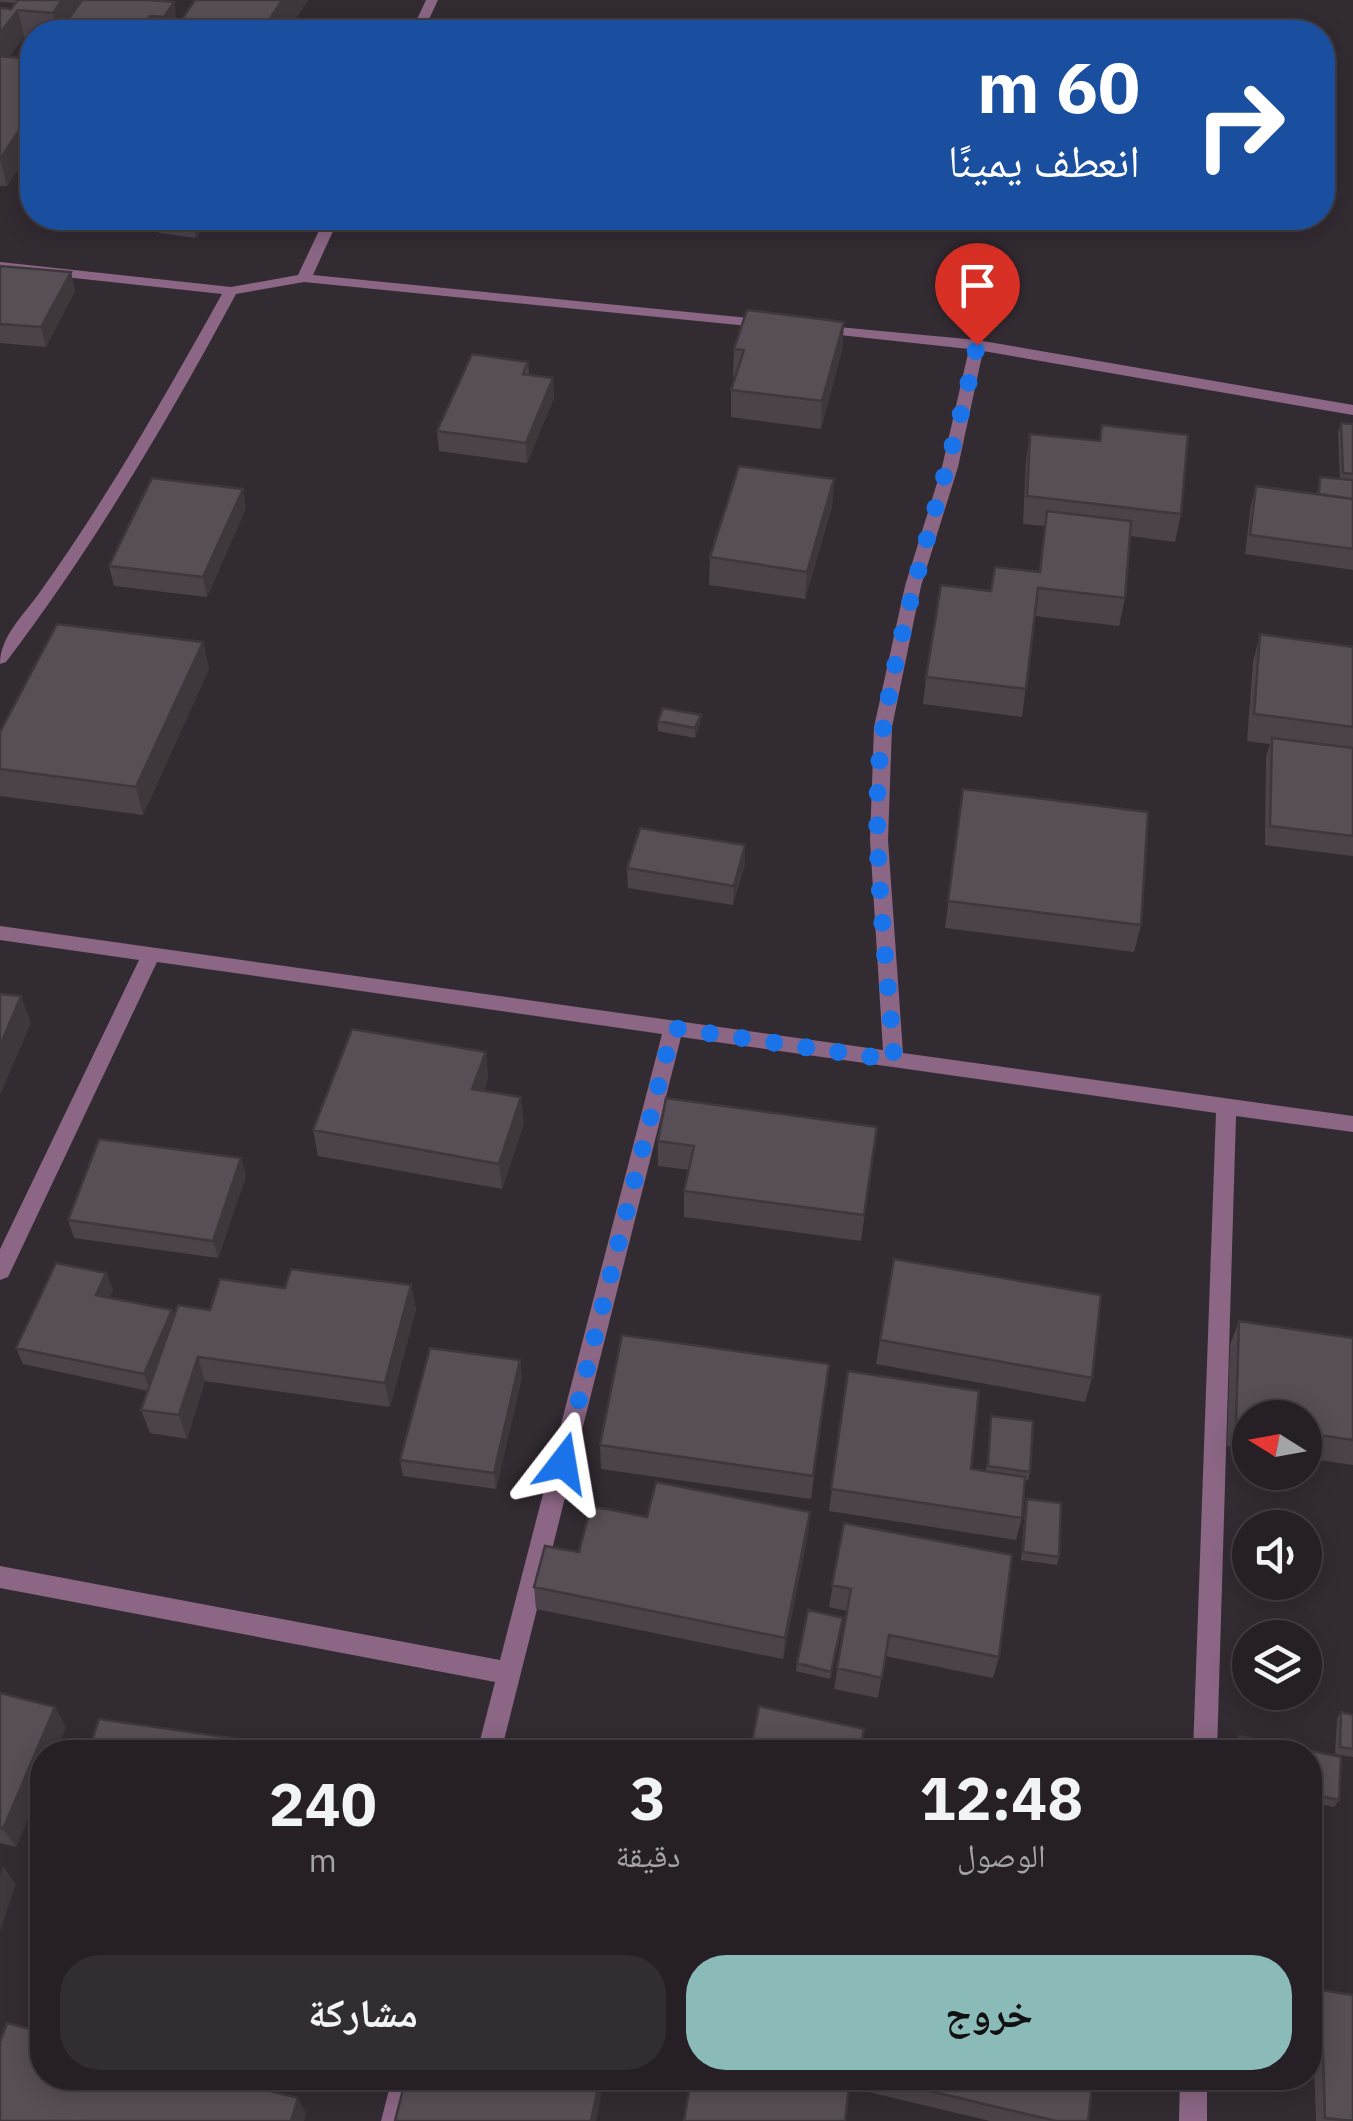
<!DOCTYPE html>
<html lang="ar">
<meta charset="utf-8">
<style>
body{margin:0;font-family:"IBM Plex Sans","Noto Naskh Arabic",sans-serif;background:#322d32;color:#f1f3f6;direction:rtl;height:100vh;display:flex;flex-direction:column;font-size:38px;white-space:nowrap}
*{box-sizing:border-box;margin:0}
p{font-size:32px;color:#a4a3a7}
.icon{flex:none;width:55px;height:55px;fill:none;stroke:currentColor;stroke-width:2;stroke-linecap:round;stroke-linejoin:round}
.map{position:relative;flex:1;overflow:hidden;direction:ltr}
.sheet{position:absolute;left:30px;top:1740px;width:1292px;height:350px;display:flex;flex-direction:column;background:#262026;border-radius:40px;box-shadow:0 5px 25px #0003,0 0 0 2px #423e43;direction:rtl}
.sheet>*{flex:none}
.top-card{position:absolute;left:20px;top:20px;width:1315px;height:210px;border-radius:40px;box-shadow:0 5px 25px #0003,0 0 0 2px #423e43;direction:rtl;background:#1a4fa0;color:#fff;overflow:hidden}
.needle{width:65px;rotate:281deg}
.buttons{position:absolute;left:1232px;top:1400px;display:grid;gap:20px}
.buttons a{display:grid;place-items:center;width:90px;height:90px;border-radius:50%;background:#262026;box-shadow:0 5px 25px #0003,0 0 0 2px #423e43;font-size:50px}
.pin{position:absolute;display:grid;place-items:center;width:85px;height:85px;color:#fff;margin:-102px -42px;border-radius:50% 50% 50% 0;rotate:-45deg;box-shadow:0 0 10px #0007}
.pin .icon{rotate:45deg}
.me{position:absolute;width:110px;margin:-55px;rotate:14deg;stroke-linejoin:round;filter:drop-shadow(0 0 8px #0008)}
.turn{display:flex;align-items:center;gap:35px;height:210px;padding:0 30px;font-size:45px}
.turn .icon{width:130px;height:130px;stroke-width:2.5}
.turn b{display:block;font-size:70px;line-height:85px}
.eta{display:flex;justify-content:space-evenly;align-items:center;height:170px;text-align:center}
.eta b{font-size:60px;font-weight:700;line-height:70px}
.button{display:flex;gap:20px;margin-top:auto;padding:20px 30px}
.button a{flex:1;height:115px;border-radius:40px;background:#8bbbb9;color:#111;font-size:40px;font-weight:700;line-height:115px;text-align:center}
.button a+a{background:#322d32;color:#f1f3f6}
.map>svg:first-child{display:block}
.lines{fill:none;stroke-linecap:round;stroke-linejoin:round}
.street{fill:#8b6785;fill-rule:evenodd}
.wall{fill:#4c434a}
.shaded-wall{fill:#3e373c}
.building{fill:#584e56;stroke:#3e373c;stroke-width:2.5}
.route{stroke:#1a73e8;stroke-width:18;stroke-dasharray:0 32.4}
</style>
<div class="map">
<svg width="1353" height="2121" viewBox="0 0 1353 2121">
<rect width="100%" height="100%" fill="#332b32"/>
<g class="lines">
<path class="street" d="M426,0H438L423,32H411Z
M325,218H339L313,275L768,320L775,324L768,328L304,282L236,294C167,422 94,546 6,662L0,664C0,636 24,615 40,592C108,497 165,396 222,294L0,270V262L231,287L298,275Z
M817,325L977,340L1353,405V415L983,351L958,467L921,586L892,727L888,840L903,1053L1353,1116V1132L1236,1116L1217,1752H1193L1216,1113L681,1037L501,1752H477L495,1682L0,1588V1566L500,1660L662,1034L157,962L8,1277L0,1280V1249L139,960L0,940V926L883,1050L870,840L874,727L905,586L942,467L969,349L812,332L810,329Z
M392,2078H420L409,2121H381Z
M1180,2078H1207V2121H1179Z"/>
</g>
<path class="wall" d="M0,0H149L178,26L195,0H308L287,32H32V37H24L9,57L32,59V148L7,186H0V8L11,9L15,3L0,2Z
M209,218L196,238L159,233L157,223Z
M0,266L71,272L75,291L46,347L0,343Z
M844,322L842,350L821,429L731,417V390L735,377H733L734,349Z
M528,362L529,375L553,378L554,398L527,463L439,451L437,431Z
M1341,423L1353,424V570L1245,554L1251,505L1256,486L1317,494L1320,477L1340,479L1338,433Z
M1102,425L1181,514L1175,542L1130,536L1125,598L1119,626L1035,616L1022,717L923,704L926,677L991,591L1039,572L1045,526L1023,524L1026,461L1030,434L1100,441Z
M834,479L832,507L805,599L709,585L710,557Z
M246,508L207,597L114,586L109,566Z
M1260,634L1353,647V856L1265,845L1266,757L1270,744L1247,741L1253,662Z
M203,642L209,669L143,815L0,796V769Z
M658,721L700,725L695,738L658,731Z
M963,789L1141,925L1134,952L945,928Z
M745,845V864L733,905L628,888L627,868Z
M486,1052L488,1078L484,1091L524,1123L502,1189L318,1156L313,1130Z
M877,1127L861,1241L684,1217V1191L689,1170L658,1166V1141Z
M241,1158L246,1176L218,1258L74,1238L68,1220Z
M106,1273L113,1290L109,1298L172,1310L174,1316L210,1310L285,1288L411,1285L416,1309L390,1407L205,1381L187,1439L150,1433L141,1410L148,1391L23,1364L16,1348Z
M1239,1321L1353,1338V1465L1305,1458V1418H1250V1450L1227,1446L1230,1345Z
M880,1340L1092,1378L1085,1402L876,1364Z
M520,1360L522,1377L496,1489L403,1476L400,1460Z
M848,1371L971,1469L986,1471L991,1416L1030,1472L1028,1480H1025L1022,1518L1016,1540L829,1511Z
M826,1388L811,1499L601,1469L600,1445Z
M1027,1499L1059,1557L1057,1565L1021,1560L1025,1507Z
M810,1512L808,1534L783,1659L536,1609L534,1587L579,1552L647,1517Z
M844,1523L999,1657L993,1678L885,1656L878,1698L834,1689L847,1611L829,1607Z
M842,1626L830,1679L796,1671L797,1663Z
M0,1693L66,1727L16,1847L0,1843Z
M1341,1712L1353,1715V1757L1335,1754L1337,1719Z
M1239,1736L1341,1757L1339,1800L1334,1807L1310,1802V1752H1235L1236,1743Z
M1321,1990L1353,2121H1316L1312,2001Z
M858,2078H1093L1088,2121H990L856,2089Z"/>
<path class="shaded-wall" d="M62,0H85L63,32H57L53,13Z
M282,0H308L287,32H262Z
M174,2L178,29L176,32H166L164,17Z
M18,10L24,37L0,69V33Z
M150,16L153,32H142L141,29Z
M32,111V148L7,186L0,159Z
M201,218H209L196,238L194,228Z
M71,272L75,291L46,347L41,327Z
M844,322L842,350L821,429L822,401Z
M553,378L554,398L527,463L526,443Z
M834,479L832,507L805,599L807,572Z
M243,489L246,508L207,597L203,577Z
M203,642L209,669L143,815L136,787Z
M701,715L700,725L695,738V728Z
M745,845V864L733,905L734,886Z
M21,996L31,1023L0,1095V1046Z
M486,1052L488,1078L475,1115L472,1089Z
M521,1097L524,1123L502,1189L499,1164Z
M241,1158L246,1176L218,1258L213,1241Z
M106,1273L113,1290L103,1312L96,1295Z
M411,1285L416,1309L390,1407L385,1383Z
M172,1310L178,1327L150,1391L144,1374Z
M198,1357L205,1381L187,1439L179,1415Z
M520,1360L522,1377L496,1489L494,1473Z
M810,1512L808,1534L783,1659L785,1638Z
M55,1707L66,1727L56,1752H42V1784L16,1847L3,1829Z
M3,1866L16,1884L0,1931V1876Z
M600,2078L602,2091L596,2121H591Z
M298,2098L306,2113L304,2121H291Z"/>
<path class="building" d="M18,0H62L53,13L18,10L0,33V8L11,9Z
M82,0H149L174,2L164,17L150,16L141,29L133,28L130,32H59Z
M195,0H282L262,32H173Z
M0,56L32,59V111L0,159Z
M161,218H201L194,228L157,223Z
M0,266L71,272L41,327L0,324Z
M747,310L844,322L822,401L731,390L744,350L734,349Z
M472,354L528,362L523,374L553,378L526,443L437,431Z
M1341,423L1353,424V474L1343,473Z
M1102,425L1188,435L1181,514L1027,496L1030,434L1100,441Z
M739,466L834,479L807,572L710,557Z
M1320,477L1353,480V499L1319,494Z
M152,478L243,489L203,577L109,566Z
M1256,486L1353,499V549L1250,535Z
M1047,511L1131,521L1125,598L1038,588L1026,689L926,677L941,585L991,591L995,567L1040,572Z
M57,624L203,642L136,787L0,769V732Z
M1260,634L1353,647V727L1254,714Z
M663,708L701,715L695,728L658,721Z
M1272,738L1353,748V836L1270,826Z
M963,789L1148,812L1141,925L948,901Z
M640,828L745,845L734,886L627,868Z
M0,994L21,996L0,1046Z
M352,1029L486,1052L472,1089L521,1097L499,1164L313,1130Z
M666,1098L877,1127L864,1215L684,1191L694,1146L658,1141Z
M99,1139L241,1158L213,1241L68,1220Z
M894,1259L1101,1295L1092,1378L880,1340Z
M56,1263L106,1273L96,1295L172,1310L144,1374L16,1348Z
M291,1269L411,1285L385,1383L198,1357L179,1415L141,1410L178,1305L210,1310L220,1279L285,1288Z
M1239,1321L1353,1338V1440L1305,1433V1418H1250V1425L1236,1423Z
M622,1335L829,1364L813,1476L600,1445Z
M430,1348L520,1360L494,1473L400,1460Z
M848,1371L979,1391L971,1469L1025,1477L1022,1518L831,1489Z
M991,1416L1033,1421L1030,1472L988,1466Z
M656,1482L810,1512L785,1638L534,1587L545,1546L579,1552L591,1506L647,1517Z
M1027,1499L1061,1503L1059,1557L1023,1552Z
M844,1523L1012,1555L999,1657L889,1635L882,1678L837,1668L851,1589L832,1585Z
M808,1610L843,1618L831,1672L797,1663Z
M0,1693L55,1707L3,1829L0,1828Z
M759,1706L864,1729L860,1752H750Z
M1341,1712L1353,1715V1749L1340,1747Z
M99,1719L330,1752H88Z
M1239,1736L1341,1757L1339,1800L1310,1794V1752H1238Z
M698,1740L738,1746L737,1752H696Z
M1321,1990L1353,1995V2121L1325,2118Z
M7,2023L42,2032V2078H218L298,2098L291,2121H0V2042Z
M406,2078H600L591,2121H395Z
M691,2078H850L845,2121H684Z
M875,2078H1093L1088,2121H1056Z"/>
<g class="lines">
<path class="route" d="M563,1463L673,1028L894,1060C887,956 867,825 884,724C905,595 950,473 977,345"/>
</g>
</svg>
<div class="buttons">
<a><svg class="needle" viewBox="-14 -14 28 28"><path d="M0-13l5 13h-10z" fill="#e53935"/><path d="M0 13l5-13h-10z" fill="#a4a3a7"/></svg></a>
<a><svg class="icon" aria-label="sound" viewBox="0 0 24 24"><path d="M4 9h4l5-4v14l-5-4H4zM17 9q2 3 0 6"/></svg></a>
<a><svg class="icon" aria-label="layers" viewBox="0 0 24 24"><path d="M12 4l9 5-9 5-9-5zM3 14l9 5 9-5"/></svg></a>
</div>
<div class="pin" style="left:977px;top:345px;background:#d93025"><svg class="icon" aria-label="arrive" viewBox="0 0 24 24"><path d="M6 21V4h12l-3 4 3 4H6"/></svg></div>
<svg class="me" style="left:563px;top:1463px" viewBox="-20 -20 40 40"><path d="M0-17L14 15 0 8-14 15z" fill="#1a73e8" stroke="#fff" stroke-width="4"/></svg>
<div class="top-card">
<div class="turn"><svg class="icon" aria-label="right" viewBox="0 0 24 24"><path d="M7 20v-9h11M14 6l5 5-5 5"/></svg><div><b>60 m</b>انعطف يمينًا</div></div>
</div>
<section class="sheet">
<div class="eta">
<div><b>12:48</b><p>الوصول</p></div>
<div><b>3</b><p>دقيقة</p></div>
<div><b>240</b><p>m</p></div>
</div>
<div class="button"><a>خروج</a><a>مشاركة</a></div>
</section>
</div>
